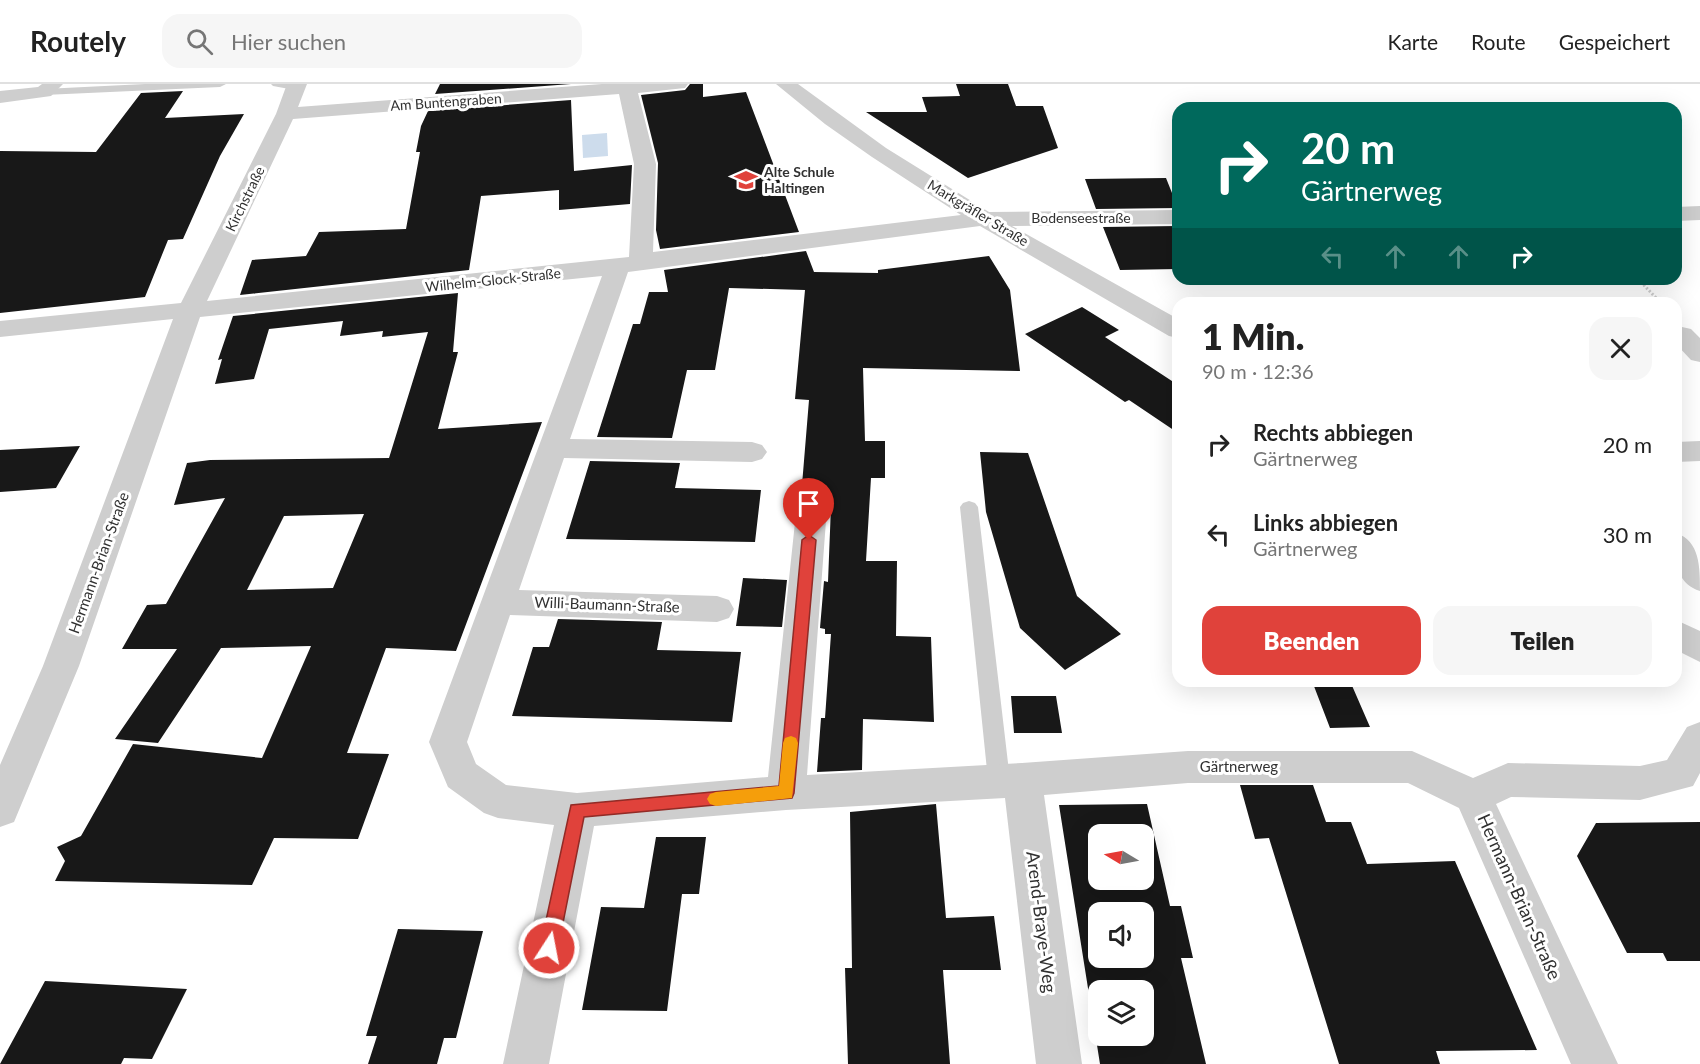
<!DOCTYPE html>
<html lang="de">
<meta charset="utf-8">
<style>
body{margin:0;font-family:Lato,sans-serif;background:#f6f6f6;color:#222;height:100vh;display:flex;flex-direction:column;font-size:22px;white-space:nowrap}
*{box-sizing:border-box;margin:0}
p{font-size:20px;color:#767676}
.icon{flex:none;width:33px;height:33px;fill:none;stroke:currentColor;stroke-width:2;stroke-linecap:round;stroke-linejoin:round}
.map{position:relative;flex:1;overflow:hidden}
.drawer{position:absolute;left:1172px;top:213px;width:510px;height:390px;display:flex;flex-direction:column;background:#fff;border-radius:18px;box-shadow:0 6px 24px #0002}
.drawer>*{flex:none}
.top-card{position:absolute;left:1172px;top:18px;width:510px;height:183px;border-radius:18px;box-shadow:0 6px 24px #0002;background:#00695c;color:#fff;overflow:hidden}
.needle{width:39px;rotate:280deg}
.controls{position:absolute;left:1088px;top:740px;display:grid;gap:12px}
.controls a{display:grid;place-items:center;width:66px;height:66px;border-radius:12px;background:#fff;box-shadow:0 6px 24px #0002;font-size:30px}
.pin{position:absolute;display:grid;place-items:center;width:51px;height:51px;color:#fff;margin:-62px -26px;border-radius:50% 50% 50% 0;rotate:-45deg;box-shadow:0 0 6px #0007}
.pin .icon{rotate:45deg}
.me{position:absolute;width:66px;margin:-33px;rotate:11deg;stroke-linejoin:round;filter:drop-shadow(0 0 4px #0008)}
.turn{display:flex;align-items:center;gap:21px;height:126px;padding:0 30px;font-size:27px}
.turn .icon{width:78px;height:78px;stroke-width:2.5}
.turn b{display:block;font-size:42px;line-height:51px}
.lanes{display:flex;align-items:center;height:57px;padding:0 30px;background:#0003;justify-content:center;gap:30px;direction:ltr}
.lanes .off{opacity:.35}
.round{display:grid;place-items:center;flex:none;width:63px;height:63px;border-radius:18px;background:#f6f6f6}
.summary{display:flex;align-items:center;justify-content:space-between;height:102px;padding:0 30px}
h1{font-size:36px;font-weight:800;line-height:45px}
.cta{display:flex;gap:12px;margin-top:auto;padding:12px 30px}
.cta a{flex:1;height:69px;border-radius:18px;background:#e0423b;color:#fff;font-size:24px;font-weight:800;line-height:69px;text-align:center}
.cta a+a{background:#f6f6f6;color:#222}
ul{padding:0;list-style:none}
li{display:flex;align-items:center;gap:18px;height:90px;padding:0 30px}
li div{flex:1}
li b{display:block;font-size:22px}
li em{font-style:normal}
header{display:flex;align-items:center;gap:36px;box-sizing:border-box;height:84px;padding:0 30px;background:#fff;border-bottom:2px solid #e0e0e0}
header strong{font-size:28px}
nav{display:flex;gap:33px;margin-inline-start:auto;font-size:21px}
.search{width:420px;height:54px;background:#f6f6f6;display:flex;align-items:center;gap:15px;box-sizing:border-box;padding:0 21px;border-radius:18px;color:#767676;font-size:22px}
.map>svg:first-child{display:block}
.water{fill:#cddcec}
.building{fill:#181818;fill-rule:evenodd}
.lines{fill:none;stroke-linecap:round;stroke-linejoin:round}
.path{stroke:#cecece;stroke-width:3;stroke-dasharray:2 2;stroke-linecap:butt}
.service{fill:#cecece;fill-rule:evenodd}
.minor{fill:#cecece;fill-rule:evenodd}
.route{fill:#e0423b;stroke:#922b26;stroke-width:1.5}
.slow{fill:#f59e0b}
.labels{text-anchor:middle;stroke-width:6;stroke-linejoin:round;paint-order:stroke}
.far-street-label{font-size:14px;fill:#313131;stroke:#fff}
.far-poi-label{font-size:14px;font-weight:bold;fill:#313131;stroke:#fff;text-anchor:start}
.street-label{font-size:15px;fill:#313131;stroke:#fff}
.near-street-label{font-size:18px;fill:#313131;stroke:#fff}
</style>
<header>
<strong>Routely</strong>
<div class="search"><svg class="icon" aria-label="search" viewBox="0 0 24 24"><circle cx="10" cy="10" r="6"/><path d="M15 15l6 6"/></svg>Hier suchen</div>
<nav><a>Karte</a><a>Route</a><a>Gespeichert</a></nav>
</header>
<div class="map">
<svg width="1700" height="980" viewBox="0 0 1700 980">
<rect width="100%" height="100%" fill="#fff"/>
<path class="water" d="M607,49L608,72L583,74L582,51Z"/>
<path class="building" d="M440,0H571L435,10Z
M690,0H703V13L746,8L799,148L660,165L656,146L658,79L641,11L685,6Z
M956,0H1008L1016,22H1043L1058,64L968,94L866,28H927L922,13L960,12Z
M183,7L165,34L244,30L220,72L183,155L168,156L145,213L0,229V67L96,68L141,9Z
M571,16L574,87L632,81L630,120L559,126V106L481,112L469,186L240,211L252,176L306,172L319,148L406,145L420,68H416L421,42L428,27Z
M1166,94L1178,124L1096,125L1085,95Z
M1178,142V185L1120,186L1103,143Z
M806,167L814,188L878,189V186L989,172L1010,206L1020,287L863,284L865,357H885V394H871L866,477H897L896,552L931,553L934,638L863,635L862,686L817,688L821,634H825L831,550H825V545L820,544L824,497L828,498L831,422L830,409L825,401L814,398L802,401L809,316L795,315L805,206L729,204L715,286H687L672,354L597,353L633,240H640L649,208H668L664,186Z
M458,209L453,268H458L438,345L542,338L456,567L386,564L347,669L389,670L358,755L274,754L252,801L55,797L65,777L57,763L81,752L133,660L262,674L311,562L221,564L158,659L115,655L177,565H122L147,521L166,520L225,414L174,421L187,379L210,376L389,374L428,248L382,253L383,247L340,252L343,237L269,245L254,295L215,300L222,275L218,276L233,232ZM364,430L333,504L247,506L284,432Z
M1082,223L1119,246L1105,253L1178,301V349L1129,316L1125,318L1025,250Z
M80,362L56,404L0,408V366Z
M980,368L1028,369L1077,512L1121,550L1065,586L1020,544L986,428Z
M590,377L680,379L675,404L761,406L755,458L566,455Z
M743,494L787,496L782,543L736,542Z
M558,535L662,538L657,566L741,568L732,638L512,632L533,563H549Z
M1312,597H1350L1370,643L1330,644Z
M1011,612H1056L1062,649H1014Z
M1240,701H1313L1326,738H1351L1367,780L1455,777L1537,966L1436,967L1440,980H1339L1269,754L1255,755Z
M936,720L946,834L994,832L1001,886H943L950,980H848L845,884H852L850,728Z
M1147,720L1170,822H1181L1193,874H1181L1206,980H1100L1059,721ZM1098,750H1143V795H1098ZM1098,828H1143V873H1098ZM1098,906H1143V951H1098Z
M1700,738V877H1667L1663,869H1627L1577,772L1596,739Z
M656,753H706L699,810H682L667,927L582,926L601,823L644,824Z
M398,845L483,847L456,954H444L437,980H368L377,952H366Z
M45,897L187,905L152,975L124,974L121,980H0Z"/>
<g class="lines">
<path class="path" d="M1638,195L1661,219"/>
<path class="service" d="M145,0H226L220,3L44,11L38,8L44,5Z
M271,0H297L301,3L295,6L273,2Z
M969,417L975,419L978,423L1010,696L1007,703L999,706L991,703L988,696L960,423L963,419Z"/>
<path class="minor" d="M42,0H63L51,12L0,19V7L38,3Z
M287,0H307L298,23L602,0H688L685,4L638,9L656,80L653,168L961,131L872,73L825,40L776,0H798L886,64L989,128L1178,126V140L1012,142L1178,235V254L1169,252L980,142L628,188L570,355L752,358L762,361L767,368L762,375L752,378L564,374L519,506L717,512L729,516L734,525L729,534L717,538L510,531L467,658L476,680L506,701L577,709L768,693L798,410L802,403L813,400L824,403L828,410L807,691L1022,679L1188,667H1412L1473,694L1508,679L1640,682L1667,676L1687,643L1700,638V689L1693,702L1640,716L1511,713L1496,720L1618,980H1571L1459,724L1408,699H1188L1044,711L1082,980H1036L1005,714L786,726L594,742L549,980H503L554,741L498,734L484,729L448,703L429,658L602,192L200,233L79,582L14,738L0,743V681L43,582L173,235L0,253V237L181,219L276,30ZM619,10L634,80L629,173L207,217L293,35Z
M1700,122V136L1676,137V123Z
M1682,243L1691,245L1700,254V278L1691,276L1676,260V245Z
M1700,357V377L1676,378V358Z
M1676,449C1700,457 1700,483 1700,507C1674,499 1674,472 1676,449Z
M1676,536L1700,547V578L1676,566Z"/>
</g>
<path class="route" d="M809,451L816,456L794,709L792,714L584,733L558,864L556,871L549,873L543,871L540,864L571,721L779,702L802,456Z"/>
<path class="slow" d="M791,652L796,654L798,659L792,714L716,722L710,720L707,715L710,710L716,708L779,702L783,659L785,654Z"/>
<defs>
<g id="school-bare" transform="scale(1.8)"><path d="M0-5L7-2L0 1L-7-2ZM-4 1L0 2.5L4 1V4Q0 6-4 4Z" fill="#e0423b" stroke="#fff" stroke-width="2.5" paint-order="stroke"/></g>
</defs>
<g fill-rule="evenodd">
<use href="#school-bare" x="746" y="96"/>
</g>
<g class="labels">
<g class="far-street-label">
<text transform="translate(446 18) rotate(-4)" y="5">Am Buntengraben</text>
<text transform="translate(245 115) rotate(-64)" y="5">Kirchstraße</text>
<text transform="translate(978 129) rotate(31)" y="5">Markgräfler Straße</text>
<text x="1081" y="139">Bodenseestraße</text>
<text transform="translate(493 196) rotate(-6)" y="5">Wilhelm-Glock-Straße</text>
</g>
<g class="far-poi-label">
<text x="764" y="93">Alte Schule<tspan x="764" dy="16">Haltingen</tspan></text>
</g>
<g class="street-label">
<text transform="translate(99 479) rotate(-70)" y="5">Hermann-Brian-Straße</text>
<text transform="translate(607 521) rotate(2)" y="5">Willi-Baumann-Straße</text>
<text x="1239" y="688">Gärtnerweg</text>
</g>
<g class="near-street-label">
<text transform="translate(1519 813) rotate(66)" y="6">Hermann-Brian-Straße</text>
<text transform="translate(1041 838) rotate(83)" y="6">Arend-Braye-Weg</text>
</g>
</g>
</svg>
<div class="controls">
<a><svg class="needle" viewBox="-14 -14 28 28"><path d="M0-13l5 13h-10z" fill="#e53935"/><path d="M0 13l5-13h-10z" fill="#767676"/></svg></a>
<a><svg class="icon" aria-label="sound" viewBox="0 0 24 24"><path d="M4 9h4l5-4v14l-5-4H4zM17 9q2 3 0 6"/></svg></a>
<a><svg class="icon" aria-label="layers" viewBox="0 0 24 24"><path d="M12 4l9 5-9 5-9-5zM3 14l9 5 9-5"/></svg></a>
</div>
<div class="pin" style="left:809px;top:456px;background:#d93025"><svg class="icon" aria-label="arrive" viewBox="0 0 24 24"><path d="M6 21V4h12l-3 4 3 4H6"/></svg></div>
<svg class="me" style="left:549px;top:864px" viewBox="-20 -20 40 40"><circle r="17" fill="#e0423b" stroke="#fff" stroke-width="3"/><path d="M0-11L8 9 0 5-8 9z" fill="#fff"/></svg>
<div class="top-card">
<div class="turn"><svg class="icon" aria-label="right" viewBox="0 0 24 24"><path d="M7 20v-9h11M14 6l5 5-5 5"/></svg><div><b>20 m</b>Gärtnerweg</div></div>
<div class="lanes"><svg class="icon off" aria-label="left" viewBox="0 0 24 24"><path d="M17 20v-9H6M10 6l-5 5 5 5"/></svg><svg class="icon off" aria-label="ahead" viewBox="0 0 24 24"><path d="M12 20V5M6 11l6-6 6 6"/></svg><svg class="icon off" aria-label="ahead" viewBox="0 0 24 24"><path d="M12 20V5M6 11l6-6 6 6"/></svg><svg class="icon" aria-label="right" viewBox="0 0 24 24"><path d="M7 20v-9h11M14 6l5 5-5 5"/></svg></div>
</div>
<section class="drawer">
<div class="summary"><div><h1>1 Min.</h1><p>90 m · 12:36</p></div><a class="round"><svg class="icon" aria-label="close" viewBox="0 0 24 24"><path d="M6 6l12 12M18 6L6 18"/></svg></a></div>
<ul>
<li><svg class="icon" aria-label="right" viewBox="0 0 24 24"><path d="M7 20v-9h11M14 6l5 5-5 5"/></svg><div><b>Rechts abbiegen</b><p>Gärtnerweg</p></div><em>20 m</em></li>
<li><svg class="icon" aria-label="left" viewBox="0 0 24 24"><path d="M17 20v-9H6M10 6l-5 5 5 5"/></svg><div><b>Links abbiegen</b><p>Gärtnerweg</p></div><em>30 m</em></li>
</ul>
<div class="cta"><a>Beenden</a><a>Teilen</a></div>
</section>
</div>
